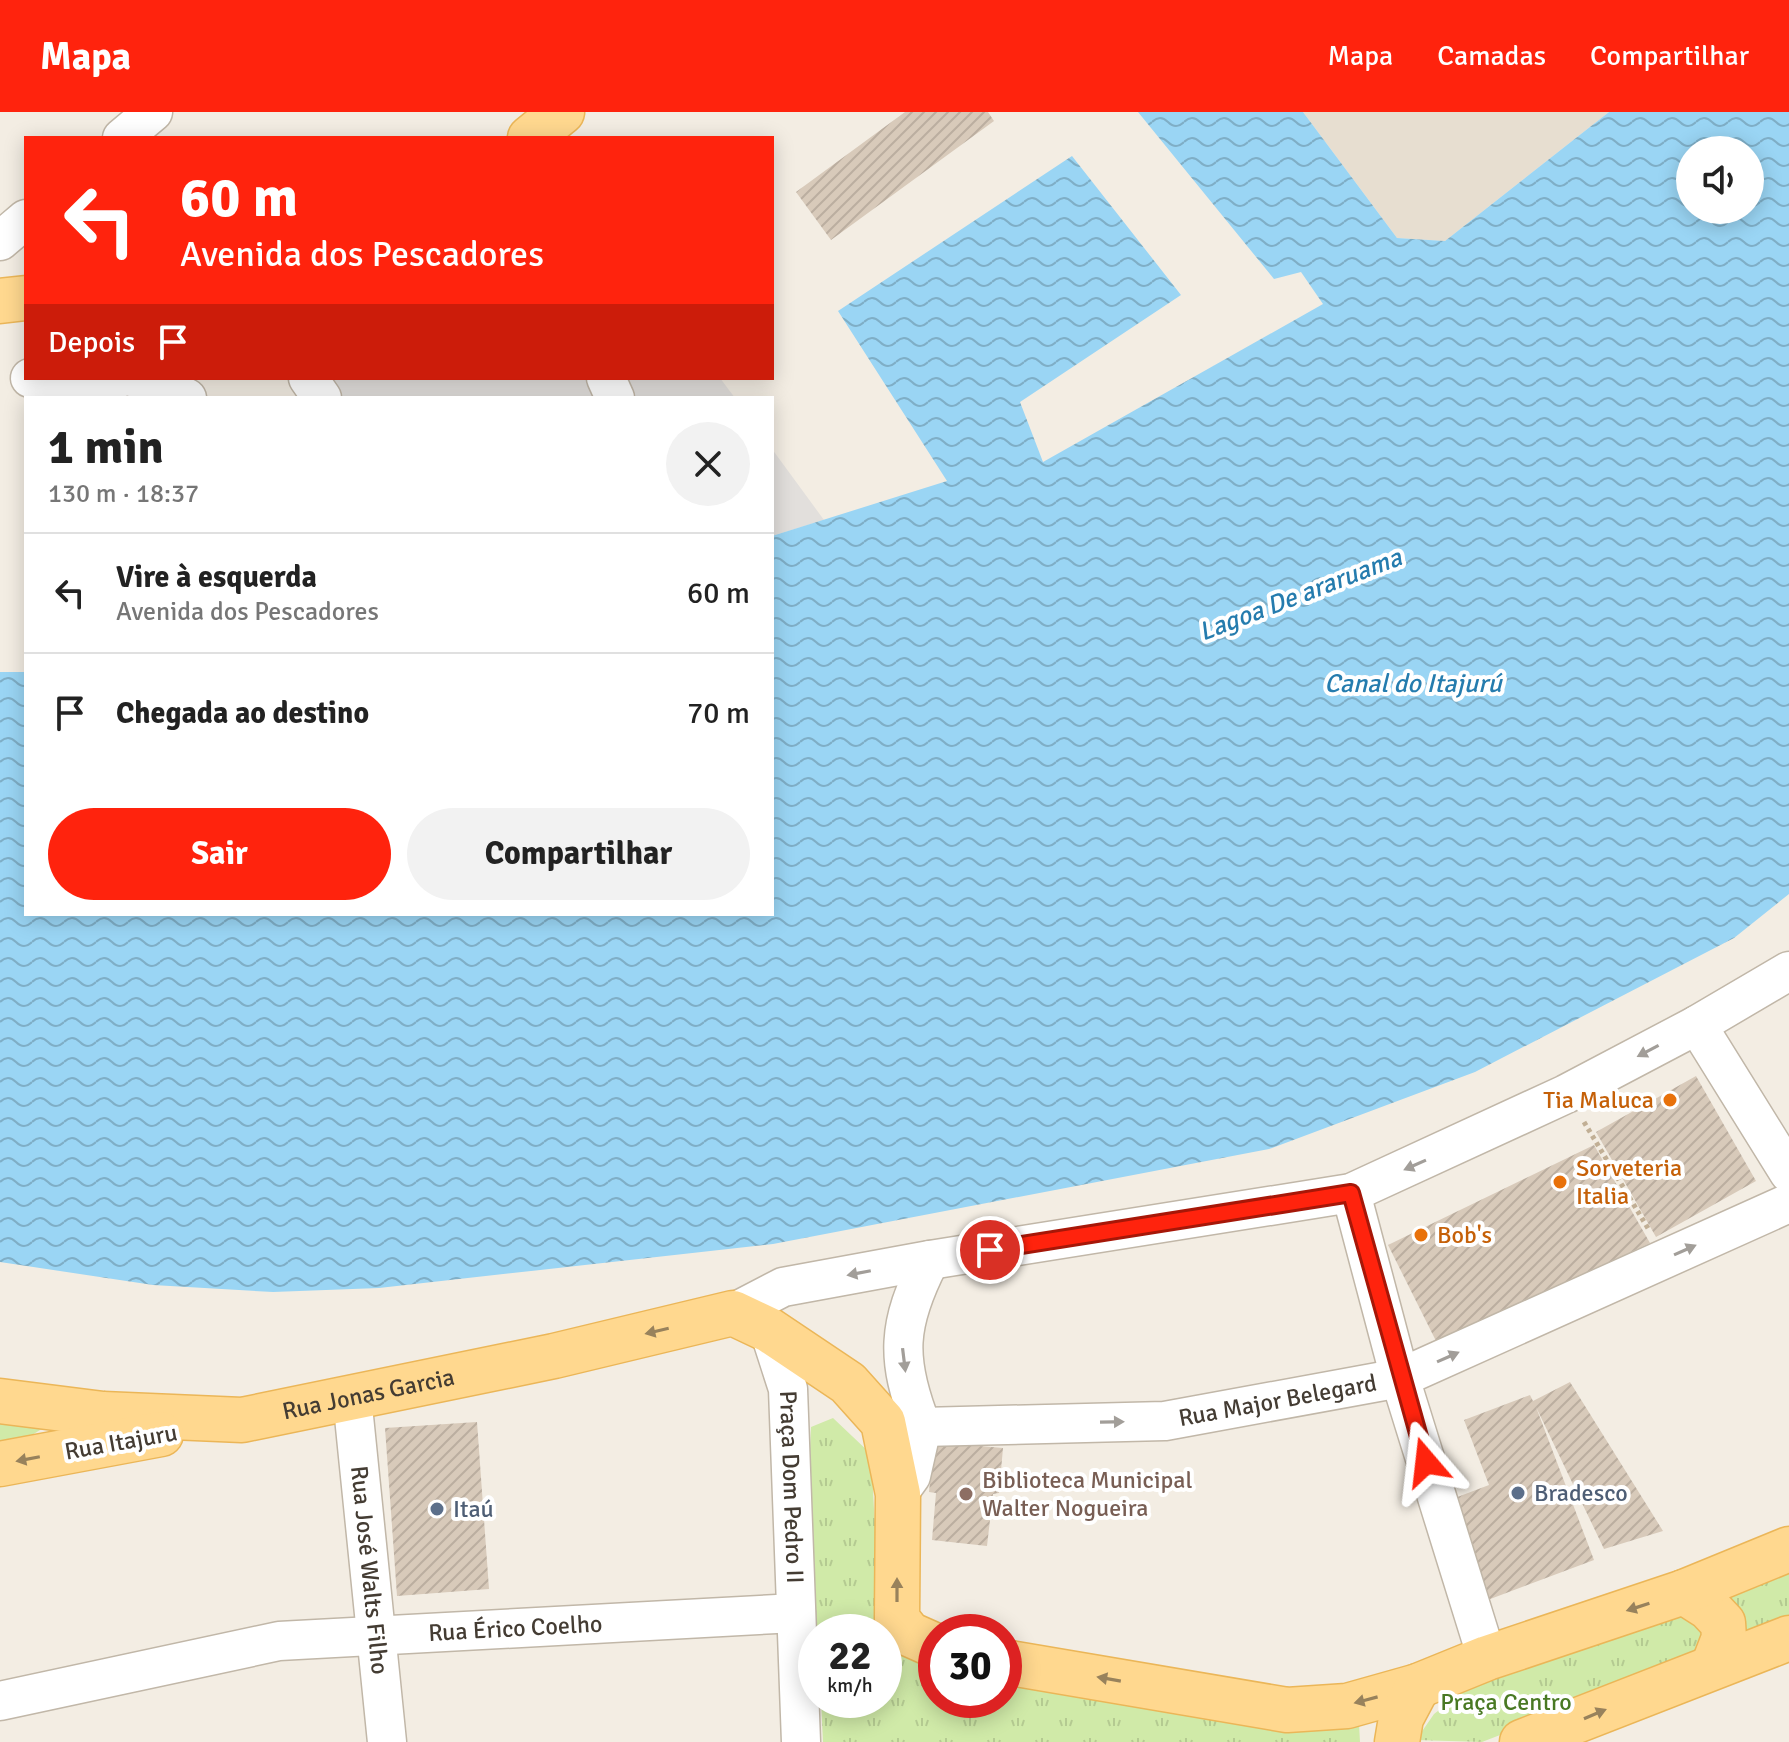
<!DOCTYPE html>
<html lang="pt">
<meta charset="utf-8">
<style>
body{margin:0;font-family:Signika,sans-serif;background:#f2f2f2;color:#222;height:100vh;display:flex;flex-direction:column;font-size:30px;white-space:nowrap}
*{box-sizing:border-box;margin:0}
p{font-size:26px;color:#767676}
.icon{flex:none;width:44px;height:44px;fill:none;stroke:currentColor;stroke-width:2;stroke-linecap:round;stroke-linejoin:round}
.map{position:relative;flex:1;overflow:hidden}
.panel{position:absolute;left:24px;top:284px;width:750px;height:520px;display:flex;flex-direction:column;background:#fff;border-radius:0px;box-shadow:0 4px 20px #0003}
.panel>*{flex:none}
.guide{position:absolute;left:24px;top:24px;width:750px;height:244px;border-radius:0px;box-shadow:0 4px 20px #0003;background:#ff230d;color:#fff;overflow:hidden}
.buttons{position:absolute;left:1676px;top:24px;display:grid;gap:16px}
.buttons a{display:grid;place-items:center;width:88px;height:88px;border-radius:50%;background:#fff;box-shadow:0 4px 20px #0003;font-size:40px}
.speed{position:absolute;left:798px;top:1502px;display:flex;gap:16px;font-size:40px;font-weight:700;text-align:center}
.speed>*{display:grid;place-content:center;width:104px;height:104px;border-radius:50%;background:#fff;box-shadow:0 4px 20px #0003;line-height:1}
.speed small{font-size:20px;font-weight:400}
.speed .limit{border:12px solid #d22;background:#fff;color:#111}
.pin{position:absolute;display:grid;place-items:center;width:68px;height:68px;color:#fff;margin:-34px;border:4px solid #fff;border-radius:50%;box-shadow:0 2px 8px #0007}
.me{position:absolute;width:88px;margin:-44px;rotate:343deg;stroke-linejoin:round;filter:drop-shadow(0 0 6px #0008)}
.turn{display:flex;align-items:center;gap:28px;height:168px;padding:0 24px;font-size:36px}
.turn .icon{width:104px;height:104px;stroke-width:2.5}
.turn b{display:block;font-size:56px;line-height:68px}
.then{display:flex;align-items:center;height:76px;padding:0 24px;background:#0003;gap:16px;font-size:30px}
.round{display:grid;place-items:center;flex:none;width:84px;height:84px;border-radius:42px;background:#f2f2f2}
.summary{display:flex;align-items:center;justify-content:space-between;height:136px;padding:0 24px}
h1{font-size:48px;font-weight:700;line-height:60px}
.cta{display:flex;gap:16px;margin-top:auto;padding:16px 24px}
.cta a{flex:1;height:92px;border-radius:48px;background:#ff230d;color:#fff;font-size:32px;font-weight:700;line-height:92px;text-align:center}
.cta a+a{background:#f2f2f2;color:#222}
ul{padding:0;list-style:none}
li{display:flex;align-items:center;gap:24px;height:120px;padding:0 24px;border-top:2px solid #e0e0e0}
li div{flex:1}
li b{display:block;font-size:30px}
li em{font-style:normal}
header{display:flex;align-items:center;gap:48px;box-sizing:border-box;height:112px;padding:0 40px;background:#ff230d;color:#fff}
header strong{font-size:38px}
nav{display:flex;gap:44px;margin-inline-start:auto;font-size:28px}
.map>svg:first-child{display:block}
.residential{fill:#e7ded0}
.green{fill:#d0eaa8}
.park{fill:url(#park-tufts)}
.parking{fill:#e2dfdc}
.water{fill:url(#water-waves);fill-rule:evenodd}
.building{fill:url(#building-hatch)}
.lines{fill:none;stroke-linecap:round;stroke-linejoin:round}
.minor-casing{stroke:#c1b7a8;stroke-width:41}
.major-casing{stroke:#ebb658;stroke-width:47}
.path{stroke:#c1af95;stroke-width:5;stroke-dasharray:4 4;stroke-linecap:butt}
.minor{stroke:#fff;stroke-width:38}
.major{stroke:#ffd88f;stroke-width:44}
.oneway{fill:#a29e99}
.oneway2{fill:#98825c}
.route-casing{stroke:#a61708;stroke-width:20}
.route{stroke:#ff230d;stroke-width:14}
.food-dot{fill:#e8710a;stroke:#fff;stroke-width:3}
.service-dot{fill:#5c6f8a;stroke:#fff;stroke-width:3}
.education-dot{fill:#8d6e63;stroke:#fff;stroke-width:3}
.labels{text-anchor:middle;stroke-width:8;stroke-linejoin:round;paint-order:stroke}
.food-label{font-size:24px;fill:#c56008;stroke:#fff;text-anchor:start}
.street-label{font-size:24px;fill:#443c33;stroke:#fff}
.education-label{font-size:24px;fill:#785e54;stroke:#fff;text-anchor:start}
.service-label{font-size:24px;fill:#4e5e75;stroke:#fff;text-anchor:start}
.park-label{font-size:24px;fill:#497923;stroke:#fff}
.water-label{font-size:26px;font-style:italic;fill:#257cae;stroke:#fff}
</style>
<header>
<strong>Mapa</strong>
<nav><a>Mapa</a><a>Camadas</a><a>Compartilhar</a></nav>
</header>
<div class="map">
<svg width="1789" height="1630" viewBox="0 0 1789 1630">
<defs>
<pattern id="park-tufts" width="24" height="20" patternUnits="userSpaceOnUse" patternTransform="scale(2)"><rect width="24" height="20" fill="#d0eaa8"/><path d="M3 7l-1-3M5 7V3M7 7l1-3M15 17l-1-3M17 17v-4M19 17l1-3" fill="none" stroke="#b4ca91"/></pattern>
<pattern id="water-waves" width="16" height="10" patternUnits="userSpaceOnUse" patternTransform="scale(2)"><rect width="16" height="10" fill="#9ad5f4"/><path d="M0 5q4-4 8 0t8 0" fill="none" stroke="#7faec6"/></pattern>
<pattern id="building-hatch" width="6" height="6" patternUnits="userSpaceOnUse" patternTransform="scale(2)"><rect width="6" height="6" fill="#d8caba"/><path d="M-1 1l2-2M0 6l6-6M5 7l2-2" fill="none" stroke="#bbaea0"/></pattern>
</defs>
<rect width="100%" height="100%" fill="#f3ede3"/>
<path class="residential" d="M1303,0H1609L1445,129L1397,126Z"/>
<path class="green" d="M0,1310L48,1313L0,1343Z"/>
<path class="park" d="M833,1306L871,1342C874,1380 876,1499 893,1527C903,1543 919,1553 936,1560V1588H1004V1573L1304,1616L1359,1612L1360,1630H823L821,1588H884V1520H817L809,1359L811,1315Z
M1789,1462V1511L1482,1630L1416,1628L1434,1602L1477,1569Z"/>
<path class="parking" d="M286,266H720L735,286H301Z
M772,337L824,408L772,424Z"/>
<path class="water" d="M1138,0H1303L1397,126L1445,129L1609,0H1789V782L1734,826L1475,960L1269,1037L773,1132L379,1176L273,1180L153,1173L0,1150V560H26V802H772V424L947,369L838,199L1072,44L1181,183L1020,290L1043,350L1323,192L1301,160L1274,167ZM1690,38H1750V98H1690Z"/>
<path class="building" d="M905,0H988L994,9L831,128L796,80Z
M1696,964L1756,1069L1656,1125L1596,1020Z
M1594,1033L1650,1131L1438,1233L1388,1133Z
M1570,1270L1663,1419L1604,1437L1536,1295L1594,1448L1485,1489L1447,1389L1489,1373L1464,1308L1530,1283L1533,1289Z
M477,1310L489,1477L397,1484L385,1316Z
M934,1330L1003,1336L999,1381L993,1382L987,1434L932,1428L936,1381L929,1380Z"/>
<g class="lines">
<g class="minor-casing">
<g id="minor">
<path d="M122,26L153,0"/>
<path d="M0,129L26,107"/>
<path d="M30,266L66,279L120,266"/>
<path d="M135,266L153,268L187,286"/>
<path d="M308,266L322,286"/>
<path d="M606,266L615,286"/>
<path d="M1697,913L1789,1061"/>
<path d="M1351,1081L1400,1266L1487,1546"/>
<path id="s1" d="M930,1148C897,1212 895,1247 922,1315L1165,1309L1400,1266L1789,1091"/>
<path d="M733,1201L783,1175L930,1148L1351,1081L1566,982L1697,913L1789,859"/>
<path id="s2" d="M769,1218L788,1277L801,1630"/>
<path id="s3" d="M352,1285L387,1630"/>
<path d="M898,1382L911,1364L922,1315"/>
<path id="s4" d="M0,1589L279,1529L796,1501"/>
</g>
</g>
<g class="major-casing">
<g id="major">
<path d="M530,26L562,0"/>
<path d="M0,189L26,186"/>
<path id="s5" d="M0,1289L103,1302L242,1308L554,1244L733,1201L769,1218L848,1271L883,1310L898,1382L897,1507L909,1522L936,1534"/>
<path d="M0,1352L161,1322"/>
<path d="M1684,1480L1709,1496L1723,1511L1724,1526L1714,1552"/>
<path d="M1004,1550L1287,1598L1347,1594L1418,1574L1487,1546L1684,1480L1789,1437"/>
<path d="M1397,1630L1401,1606L1418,1574"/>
<path d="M1522,1630L1789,1526"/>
</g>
</g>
<path class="path" d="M1584,1010L1649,1118"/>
<use href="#minor" class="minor"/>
<use href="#major" class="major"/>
</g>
<defs><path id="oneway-solid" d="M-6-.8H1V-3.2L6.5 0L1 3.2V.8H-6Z" transform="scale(2)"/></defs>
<g class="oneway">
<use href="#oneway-solid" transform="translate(1648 939) rotate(152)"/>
<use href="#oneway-solid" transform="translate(1415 1053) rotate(156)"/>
<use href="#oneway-solid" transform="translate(1685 1138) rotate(-24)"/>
<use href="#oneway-solid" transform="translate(859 1161) rotate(169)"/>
<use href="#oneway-solid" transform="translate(1448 1245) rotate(-24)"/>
<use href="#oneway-solid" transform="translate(904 1248) rotate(83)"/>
<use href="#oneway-solid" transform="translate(1112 1310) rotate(-1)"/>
</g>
<g class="oneway2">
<use href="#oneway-solid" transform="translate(657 1219) rotate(167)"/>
<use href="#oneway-solid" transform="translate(28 1347) rotate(169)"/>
<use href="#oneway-solid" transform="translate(897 1478) rotate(-90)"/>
<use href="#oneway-solid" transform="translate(1638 1495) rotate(162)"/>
<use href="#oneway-solid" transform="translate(1109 1567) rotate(-170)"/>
<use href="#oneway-solid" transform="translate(1366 1588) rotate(165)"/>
<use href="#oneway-solid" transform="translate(1595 1602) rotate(-23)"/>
</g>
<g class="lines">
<g class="route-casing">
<path id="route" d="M990,1138L1351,1081L1426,1350"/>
</g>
<use href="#route" class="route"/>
</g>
<g class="food-dot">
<circle cx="1670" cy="988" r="8"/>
<circle cx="1560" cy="1070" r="8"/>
<circle cx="1421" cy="1123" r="8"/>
</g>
<g class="service-dot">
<circle cx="1518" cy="1381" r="8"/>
<circle cx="437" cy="1397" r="8"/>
</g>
<circle class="education-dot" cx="966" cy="1382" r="8"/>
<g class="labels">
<g class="food-label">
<text x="1654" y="996" text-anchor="end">Tia Maluca</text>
<text x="1576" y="1064">Sorveteria<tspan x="1576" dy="28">Italia</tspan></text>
<text x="1437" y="1131">Bob's</text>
</g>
<g class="street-label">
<text dy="8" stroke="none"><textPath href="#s5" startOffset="372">Rua Jonas Garcia</textPath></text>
<text dy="8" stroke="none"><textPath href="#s1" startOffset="532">Rua Major Belegard</textPath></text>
<text transform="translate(121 1330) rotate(-10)" y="8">Rua Itajuru</text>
<text dy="8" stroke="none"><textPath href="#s2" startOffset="160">Praça Dom Pedro II</textPath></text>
<text dy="8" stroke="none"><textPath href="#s3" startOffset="174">Rua José Walts Filho</textPath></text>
<text dy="8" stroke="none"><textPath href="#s4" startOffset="522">Rua Érico Coelho</textPath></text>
</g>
<g class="education-label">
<text x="982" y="1376">Biblioteca Municipal<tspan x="982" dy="28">Walter Nogueira</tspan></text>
</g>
<g class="service-label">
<text x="1534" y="1389">Bradesco</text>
<text x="453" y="1405">Itaú</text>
</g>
<g class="park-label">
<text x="1506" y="1598">Praça Centro</text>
</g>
<g class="water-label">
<text transform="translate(1300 482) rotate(-21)" y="9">Lagoa De araruama</text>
<text x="1413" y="580">Canal do Itajurú</text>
</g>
</g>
</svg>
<div class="buttons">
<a><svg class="icon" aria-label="sound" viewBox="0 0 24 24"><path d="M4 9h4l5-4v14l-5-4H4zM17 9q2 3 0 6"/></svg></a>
</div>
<div class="speed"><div>22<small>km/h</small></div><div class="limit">30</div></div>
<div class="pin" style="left:990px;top:1138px;background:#d93025"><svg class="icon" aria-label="arrive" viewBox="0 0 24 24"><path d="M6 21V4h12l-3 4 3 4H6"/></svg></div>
<svg class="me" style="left:1426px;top:1350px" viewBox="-20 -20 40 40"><path d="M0-17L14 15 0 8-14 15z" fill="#ff230d" stroke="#fff" stroke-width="4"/></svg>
<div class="guide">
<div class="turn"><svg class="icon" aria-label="left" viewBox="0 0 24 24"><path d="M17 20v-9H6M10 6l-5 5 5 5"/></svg><div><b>60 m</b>Avenida dos Pescadores</div></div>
<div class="then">Depois<svg class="icon" aria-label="arrive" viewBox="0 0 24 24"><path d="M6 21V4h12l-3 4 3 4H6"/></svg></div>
</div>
<section class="panel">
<div class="summary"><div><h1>1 min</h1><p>130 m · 18:37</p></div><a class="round"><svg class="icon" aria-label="close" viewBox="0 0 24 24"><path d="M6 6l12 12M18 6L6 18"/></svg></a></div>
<ul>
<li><svg class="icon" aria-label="left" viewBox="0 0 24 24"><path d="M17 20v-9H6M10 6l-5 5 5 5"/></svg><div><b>Vire à esquerda</b><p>Avenida dos Pescadores</p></div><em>60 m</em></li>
<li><svg class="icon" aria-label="arrive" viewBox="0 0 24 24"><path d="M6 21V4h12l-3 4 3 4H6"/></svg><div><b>Chegada ao destino</b></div><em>70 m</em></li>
</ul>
<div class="cta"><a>Sair</a><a>Compartilhar</a></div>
</section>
</div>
